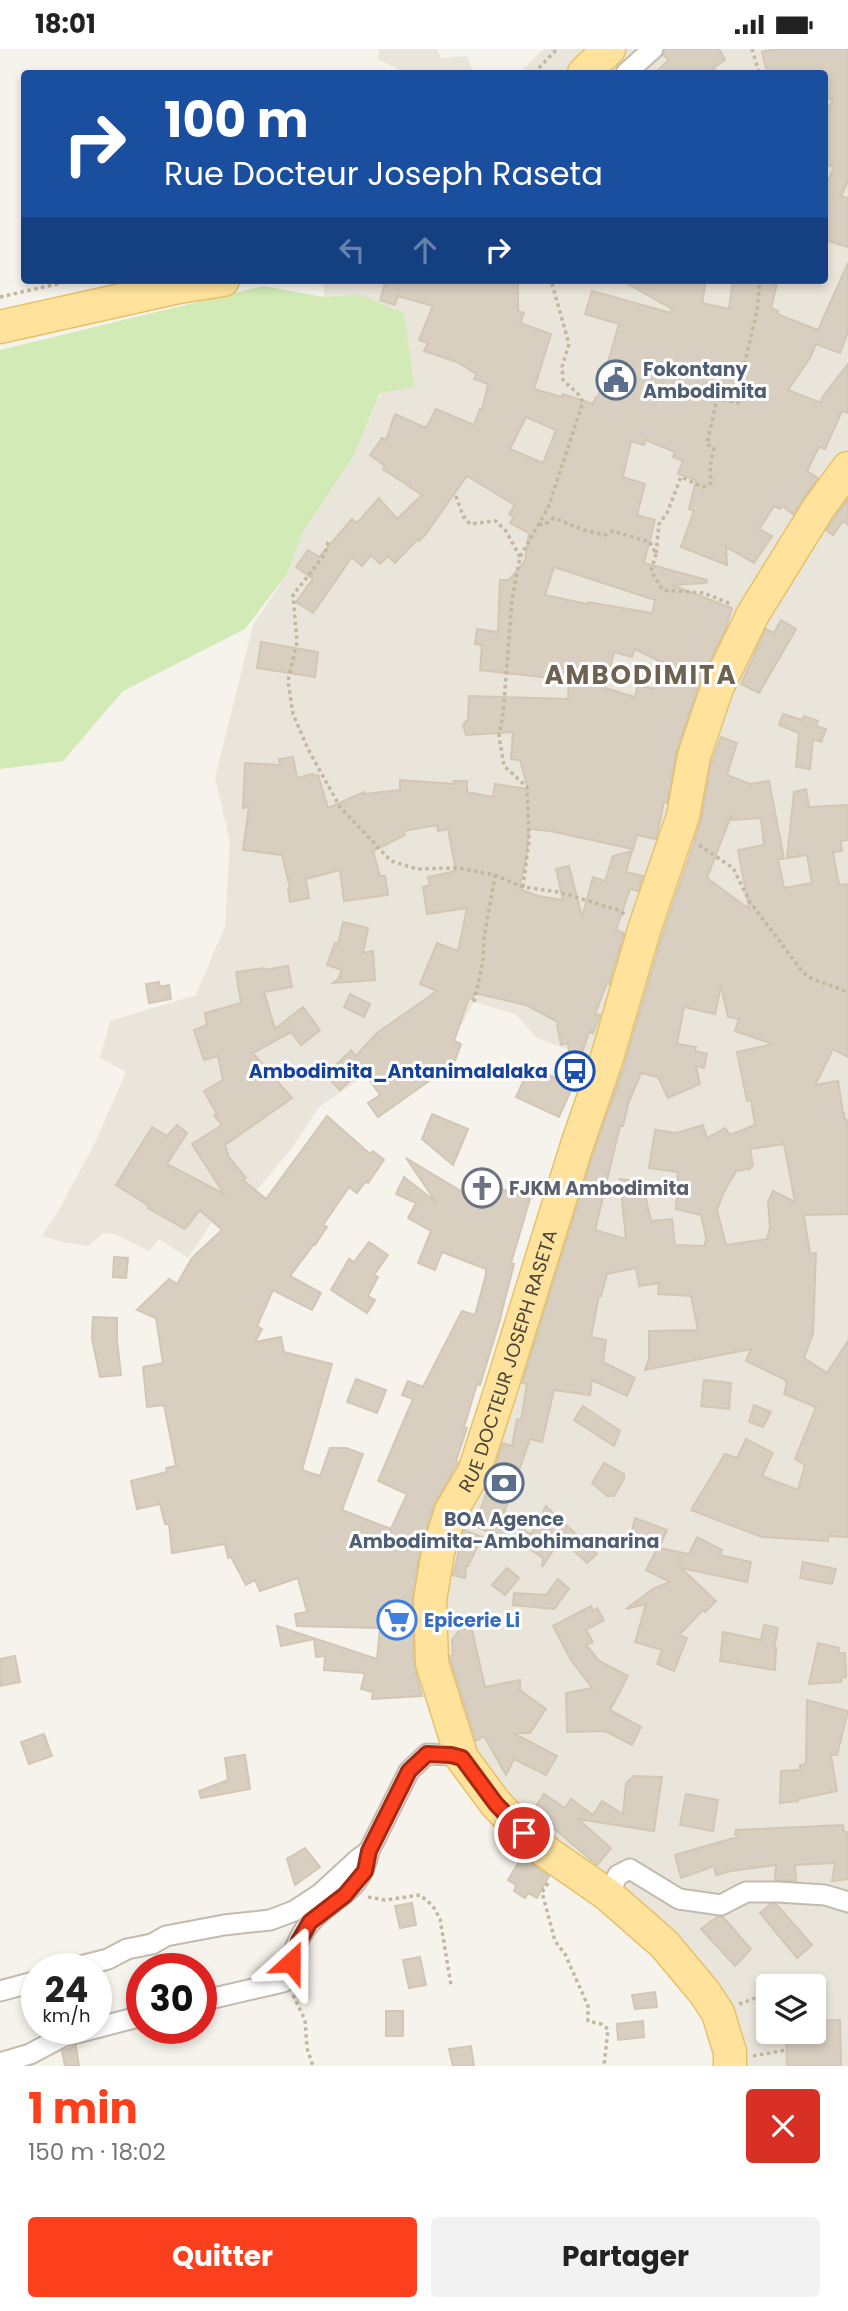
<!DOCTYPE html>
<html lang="fr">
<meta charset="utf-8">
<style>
body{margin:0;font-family:Poppins,sans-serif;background:#f2f2f2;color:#222;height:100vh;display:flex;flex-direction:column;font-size:26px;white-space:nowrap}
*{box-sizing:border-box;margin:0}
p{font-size:23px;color:#767676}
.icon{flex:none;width:38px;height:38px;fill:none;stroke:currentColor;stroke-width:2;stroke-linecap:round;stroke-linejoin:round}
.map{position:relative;height:2017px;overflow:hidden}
.side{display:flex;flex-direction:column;background:#fff;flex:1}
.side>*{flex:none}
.banner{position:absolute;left:21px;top:21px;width:807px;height:214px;border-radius:7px;box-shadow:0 4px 10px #0003;background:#1a4fa0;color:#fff;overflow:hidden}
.controls{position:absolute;left:756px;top:1925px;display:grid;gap:14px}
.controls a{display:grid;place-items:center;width:70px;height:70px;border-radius:7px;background:#fff;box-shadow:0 4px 10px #0003;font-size:35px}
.speed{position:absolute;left:21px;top:1904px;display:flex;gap:14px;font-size:35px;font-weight:700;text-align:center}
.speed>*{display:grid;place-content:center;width:91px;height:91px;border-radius:50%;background:#fff;box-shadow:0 4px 10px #0003;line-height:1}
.speed small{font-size:18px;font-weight:400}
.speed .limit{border:10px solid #d22;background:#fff;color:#111}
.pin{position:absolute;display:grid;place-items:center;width:60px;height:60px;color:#fff;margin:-30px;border:4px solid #fff;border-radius:50%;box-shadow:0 2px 7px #0007}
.me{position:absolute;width:77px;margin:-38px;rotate:24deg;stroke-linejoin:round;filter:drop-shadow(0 0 5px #0008)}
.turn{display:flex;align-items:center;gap:24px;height:147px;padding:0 28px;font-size:32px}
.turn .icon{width:91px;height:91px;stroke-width:2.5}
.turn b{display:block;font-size:49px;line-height:60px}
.lanes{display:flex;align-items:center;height:66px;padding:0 28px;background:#0003;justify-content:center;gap:35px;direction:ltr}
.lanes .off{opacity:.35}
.round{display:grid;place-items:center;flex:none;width:74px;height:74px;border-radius:7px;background:#f2f2f2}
.overview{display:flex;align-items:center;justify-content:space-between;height:119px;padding:0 28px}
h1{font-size:42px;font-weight:700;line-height:52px;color:#fc3f1d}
.primary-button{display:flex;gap:14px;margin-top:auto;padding:14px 28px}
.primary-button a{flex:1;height:80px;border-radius:7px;background:#fc3f1d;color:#fff;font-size:28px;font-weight:700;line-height:80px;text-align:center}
.primary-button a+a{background:#f2f2f2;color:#222}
.status{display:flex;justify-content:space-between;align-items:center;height:49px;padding:0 35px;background:#fff;direction:ltr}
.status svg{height:19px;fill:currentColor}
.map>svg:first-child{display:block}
.residential{fill:#eae5da;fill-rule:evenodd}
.green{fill:#d2eab5}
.building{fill:#d8cfc1;stroke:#d3c7b4;stroke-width:2;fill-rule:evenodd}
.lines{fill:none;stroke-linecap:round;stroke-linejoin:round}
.minor-casing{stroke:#c2bbae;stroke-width:23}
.primary-casing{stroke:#e6c16a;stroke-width:35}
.path{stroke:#c4b79f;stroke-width:3.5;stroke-dasharray:3.5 3.5;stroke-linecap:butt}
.minor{stroke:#fff;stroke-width:19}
.primary{stroke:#ffe39c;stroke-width:32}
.route-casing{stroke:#a42913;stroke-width:18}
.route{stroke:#fc3f1d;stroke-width:12}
.labels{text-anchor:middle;stroke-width:6;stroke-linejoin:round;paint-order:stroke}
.service-label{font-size:19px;font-weight:bold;fill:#4e5e75;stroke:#fff;text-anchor:start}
.transit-label{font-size:19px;font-weight:bold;fill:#164399;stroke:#fff;text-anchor:end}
.worship-label{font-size:19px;font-weight:bold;fill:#5b616d;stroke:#fff;text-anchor:start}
.street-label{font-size:19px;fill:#4b4439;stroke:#fff}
.shop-label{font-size:19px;font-weight:bold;fill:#366cbe;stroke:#fff;text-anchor:start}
.district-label{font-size:26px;font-weight:bold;letter-spacing:2px;fill:#6e6250;stroke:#fff}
</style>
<div class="status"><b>18:01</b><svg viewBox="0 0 49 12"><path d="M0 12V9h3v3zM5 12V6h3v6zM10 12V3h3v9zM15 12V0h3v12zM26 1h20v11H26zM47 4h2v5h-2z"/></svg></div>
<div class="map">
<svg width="848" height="2017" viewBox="0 0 848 2017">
<rect width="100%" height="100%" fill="#f6f3ec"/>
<path class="residential" d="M380,0H437L441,9L467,7L473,24H397V19L377,10Z
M544,0H848V2017H730L718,1964L496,1755L430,1589L591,1009L537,989L515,965L474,953L462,975L449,970L319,1058L292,1099L251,1148L216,1167L188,1209L159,1190L149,1202L115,1185L103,1184L88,1197L66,1194L42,1187L61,1157L94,1096L126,1023L100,1009L110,972L196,946L225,877L230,793L215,729L253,576L287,525L303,483L354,406L381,344L358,245L324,248L323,231H824V24H519ZM768,1937H814V1983H768Z"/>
<path class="green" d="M263,237L324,248L358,245L404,264L414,338L380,344L354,406L303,483L287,525L245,580L123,642L63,712L0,720V301Z"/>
<path class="building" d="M665,0H719L725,11L713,19L718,24H655L669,11L663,6Z
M774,0H848V132L841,147L848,149V198L824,191V141L834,118L824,115V66L833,51L824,48V24H767L762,3Z
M848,214V283L840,304L816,295L810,309L788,341L821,354L823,347L848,315V364L842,362L825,400L819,398L807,422L818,429L793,465L782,457L780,460L774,457L759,480L772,487L754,514L726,498L727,516L681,498L694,462L689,460L696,431L678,425L683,412L673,408L675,403L646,391L644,396L631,392L623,428L645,435L637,466L655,471L644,514L707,531L706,534L672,536L732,559L726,579L700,633L677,701L667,754L664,753L656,790L637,786L633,800L550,782L529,780L526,809L519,840L538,847L563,851L556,820L569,817L582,868L593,828L605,832L613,807L632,802L626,823L643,827L638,842L630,840L616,881L624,884L609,935L607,934L595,965L600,966L593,984L589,983L573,1031L568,994L561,996L557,976L558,973L526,956L474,944L473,950L469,949L454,992L461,995L454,1014L378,1068L368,1054L380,1046L362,1020L340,1041L332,1033L337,1027L331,1021L351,1001L356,1007L377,984L437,942L420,935L437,894L458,902L467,859L427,865L423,838L430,836L428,828L456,822L448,780L438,782L437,776L403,782L405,786L373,802L380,827H385L388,846L344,852L340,821L306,830L309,849L290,853L288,840L290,839L282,806L243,801L249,758L243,759L245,714L280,716L279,710L293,708L297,729L313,725L314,727L318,726L328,759L364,743L365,745L400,741V731L454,735V732H467V743L493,748L495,735L528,740L520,711L511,710L513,683L466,686L463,676L468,670L469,647L568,650L569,631L480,621L482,596L475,595L477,580L498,583L500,531H509L525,512L529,484L510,474L514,468L509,465L515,456L467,427L425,486L419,492L418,490L395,514L388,507L380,515L371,506L362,517L352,508L313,564L296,553L313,530L296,518L308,501L319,508L352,470L357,474L379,449L397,470L422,446L383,420L385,417L370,406L382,389L386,391L395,365L426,379L436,360L474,376L480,360L482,361L488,335L474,330L476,325L457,313L424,302L428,294L419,291L433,257L398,247L395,256L380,251L386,231H494L503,234H518V262L524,264L520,274L551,285L534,340L562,348L563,345L593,355L596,348H598L619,275L585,265L592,242L671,264L672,260L621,231H706L702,254L729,260L733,231H778L771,259L778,262L777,265L818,281ZM526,368L556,381L543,414L510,400ZM554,518L655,551L652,564L588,553L587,555L545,546ZM635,600L667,616L654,640L638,636L635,648L605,639L614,603L632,608Z
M848,450V476L843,472L833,486L826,481Z
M781,571L796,580L759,644L741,635L766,580L774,584Z
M261,593L318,603L315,628L257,619Z
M783,665L802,671L804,667L818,672L816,677L826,680L821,693L813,690L810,720L796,718L799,684L779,676Z
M721,688L737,694L727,726L750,735L769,732L784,810H778L784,839L812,834L807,806L787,809L794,743L806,740L809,758L848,756V791L841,792L842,802L833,803L839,836L848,835V1008L833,1000L815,1036L838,1032L843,1064H844L845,1071H848V1165L804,1166L810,1205L816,1204L813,1284L804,1309L827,1324L848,1292V1488L828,1487V1492L762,1488L691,1461L725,1405L737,1409L746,1390L773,1404L762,1427L798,1441L805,1416L795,1410L816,1358L784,1345L787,1334L784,1330L746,1312L751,1300L645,1321L649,1310V1282L698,1281L691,1247L658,1245L659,1234L639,1237L636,1219L607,1225L601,1247L599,1246L591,1288L606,1291L603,1313L635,1329L627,1347L592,1331L590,1346L554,1341L542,1393L530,1390L502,1470L531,1485L546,1457L597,1505L587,1514L561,1490L542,1518L543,1509L510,1486L507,1492L475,1477L487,1442L485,1441L491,1429L503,1394L512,1397L517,1370L521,1371L527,1335L522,1334L594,1102L624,1017L663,884L693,797L701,771L711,715ZM731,767L732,771L761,769L764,796L738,801L749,860L707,829ZM721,937L728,968L739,970L735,982L773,995L737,1003L747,1052L751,1051L755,1076L730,1086L725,1079L707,1089L703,1076L676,1084L655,1081L649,1119L678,1123L676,1160L701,1166L707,1193H705V1197L675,1196L672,1170L651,1172L642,1133L620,1130L626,1190L595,1181L620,1077H623L629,1052L641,1024L658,1028L668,1049L700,1035L696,1017L704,1019L707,1005L695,1002L696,998L677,995L684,958L715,965ZM784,1095L795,1153L773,1142L768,1153L770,1178L767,1190L726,1196L717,1161L724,1143L736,1122L750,1120V1118L753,1117L750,1100Z
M343,873L368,879L363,904L373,902L375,931L333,934L342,927L339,928L342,921L327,916L335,894L338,895Z
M288,917L292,938L264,943L275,980L303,958L320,981L301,996L291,983L253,1004L292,1049L225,1096L229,1108L246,1129L243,1131L266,1150L327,1067L370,1105L373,1102L384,1111L368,1134L366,1132L357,1144L349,1138L323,1176L327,1178L315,1196L314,1195L290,1227L321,1244L312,1261L273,1241L257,1277L262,1280L255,1293L281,1288L284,1303L332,1315L302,1421L320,1427L330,1399H346L363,1405L342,1461L391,1480L407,1445L378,1432L413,1350L402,1346L408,1332L423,1338L462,1262L475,1266L486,1225V1220L442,1203L435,1221L418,1214L431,1182L408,1169L416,1154L396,1145L404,1128L436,1153L406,1109L476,1151L487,1135L530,1150L511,1214L514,1215L499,1274L480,1336L477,1335L464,1378L467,1379L456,1412L458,1413L434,1456L420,1500L412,1552L414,1615L422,1647L372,1650L373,1643L361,1640L365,1624L324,1621L325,1607L316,1608L314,1590L281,1597L277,1577L377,1610L380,1579L297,1577L295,1565L307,1563L298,1529L260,1542L255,1531L246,1536L231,1508L228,1509L225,1495L172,1504L169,1475H165L160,1455L137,1460L131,1432L167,1423L166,1419L176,1417L164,1356L147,1358L143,1318L163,1314L156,1269L137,1261L169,1230L177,1235L192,1209L222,1181L200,1161L185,1180L148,1159L149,1157L116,1136L152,1078L167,1087L177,1076L187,1084L167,1115L224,1145L192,1095L222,1076L214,1066L217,1065L204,1042L223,1031L218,1007L204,1011L194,981L207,976L205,964L241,954L236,923L264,919L265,921Z
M159,933L160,938L169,936L171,950L149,954L146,935Z
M350,945L370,955L364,968L344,958Z
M530,1017L573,1037L559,1068L516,1048Z
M432,1065L468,1080L453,1116L422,1090Z
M369,1193L388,1206L374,1226L378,1228L368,1247L375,1251L367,1264L331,1241L349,1210L354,1213Z
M114,1208L128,1209L126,1229L113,1228Z
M93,1268L117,1269V1291L121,1326L100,1328L92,1290Z
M356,1330L386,1341L377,1364L347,1353Z
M704,1331L731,1334L729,1360L701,1357Z
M754,1356L771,1363L763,1378L749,1373Z
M583,1357L620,1382L614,1397L574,1371Z
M604,1414L624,1425V1430L614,1447H607L592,1434Z
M635,1469L667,1481L659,1499L689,1505L697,1488L722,1501L720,1506L751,1513L747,1533L681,1519L716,1552L705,1563L703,1561L679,1586L687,1589L674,1622L657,1615L662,1601L635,1593L646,1555L626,1560L653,1540L670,1533L646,1521L657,1500L629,1493Z
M464,1481L482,1488L468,1517L466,1516L465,1529L453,1526Z
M803,1513L836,1520L832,1535L800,1529Z
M507,1519L519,1529L505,1546L492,1536Z
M558,1530L569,1540L554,1560L513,1556L514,1544L546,1546Z
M591,1557L593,1562L597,1559L604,1571L586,1581L593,1593L586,1596L599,1612L628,1627L610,1661L641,1678L632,1696L605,1682L567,1683L566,1644L592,1639L571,1611L553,1577Z
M469,1568L485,1638L520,1631V1641L546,1660L530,1684H513L557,1707L546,1726L514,1710L506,1726L484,1687L476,1692L450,1610V1607L453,1606L452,1591Z
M764,1576L778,1579L774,1599H776L775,1621L720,1612L723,1583L761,1591Z
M818,1594L839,1599L838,1604H845L846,1628L841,1629V1633L809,1635Z
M15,1607L20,1633L0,1637V1610Z
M807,1651L848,1662L837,1706H831L837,1742L798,1750V1752L780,1754L781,1722L800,1721V1716L806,1715Z
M44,1685L52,1707L29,1715L21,1693Z
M245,1706L250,1740L201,1749L199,1742L228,1731L225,1709Z
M634,1727L662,1728L654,1782L578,1770L611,1799L597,1816L543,1770L541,1773L531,1765L544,1745L565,1759L571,1750L593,1766L602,1752L623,1765L626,1734Z
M686,1745L718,1751L713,1782L680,1776Z
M843,1776L844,1783H848V1830L832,1832L835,1814L795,1816L796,1832L775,1831L776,1816L731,1822L716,1826L714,1817L681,1829L675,1806L741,1787L735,1786L736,1781Z
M305,1799L320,1818L295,1836L287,1810Z
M522,1808L549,1827L537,1849L528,1844L525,1849L514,1842L516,1836L508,1831Z
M412,1854L416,1876L400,1879L395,1857Z
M771,1855H776L812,1896L797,1909L760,1864Z
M717,1868H723L751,1900L735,1917L701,1880Z
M420,1908L426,1936L409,1939L403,1911Z
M655,1943L657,1958L635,1960L632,1946Z
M386,1962H403V1987H386Z
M840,1971L841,2017H787L786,1983H814V1972Z
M643,1972L644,1988L618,1991L617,1975Z
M76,1997L79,2017H65L62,2002Z
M471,1997L474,2017H453L449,2000Z"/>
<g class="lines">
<g class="minor-casing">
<path id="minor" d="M626,24L653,0
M608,1846L618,1826L630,1820L679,1850L721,1856L746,1843H778L825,1846L848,1853
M69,1920L108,1910L127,1900L152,1895L166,1887L224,1876L270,1871L294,1862L320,1845L358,1810L369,1802L409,1722L427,1705L451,1706L462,1709
M0,1942L37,1932
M201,1952L283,1933C291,1914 296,1888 311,1873C336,1845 360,1846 369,1802
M96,1979L142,1967
M0,2014L30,2005L62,1988L96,1979"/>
</g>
<g class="primary-casing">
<g id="primary">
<path d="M584,24L609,0"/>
<path d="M0,278L179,238L223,231"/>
<path id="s1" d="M730,2017V2003L718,1964L705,1944L664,1895L608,1846L535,1795L496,1755L462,1709L432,1614L430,1551L438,1503L451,1462L474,1423L501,1340L577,1096L606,1012L645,878L683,767L694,707L717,639L753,565L818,460L848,419"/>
</g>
</g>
<path class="path" d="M752,0L759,24
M534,24L557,0
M0,248L74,231
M456,447L463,467L470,475L496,472L506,482L520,508
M539,475L544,476L554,469L584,481L605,486L613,482L650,493L656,505L659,475L667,464L681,428L703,438L711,434L710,417L714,399L707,395L717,350L738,354L742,343L740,334L757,262L760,231
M328,493L325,505L293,546L297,593L288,632L293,665L308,700L340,758L391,812L417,820L458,819L495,826L523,838L559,843L618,861L626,866
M656,505L651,522L663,541L704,544L731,555
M699,796L733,819L750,853L802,922C813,934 834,935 848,944
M523,838L529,791L527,738L504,717L499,687L503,665L512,551L520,508L548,459L583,353L578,345L563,331L562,318L569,295L551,231
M474,953L483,912L484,889L495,826
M548,1834L542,1843L555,1892L565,1905L588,1957V1972L601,1975L608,1980L604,2017
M368,1848L385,1851L420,1846L433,1857L440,1870L451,1936
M293,1946L305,1971L307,1999L313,2017
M739,1955L768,1944
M753,2007L786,2001"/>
<use href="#minor" class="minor"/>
<use href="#primary" class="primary"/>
</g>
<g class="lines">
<g class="route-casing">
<path id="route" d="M291,1913L299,1892L310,1873L345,1846L365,1822L369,1802L409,1722L427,1705L451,1706L462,1709L496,1755L524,1784"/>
</g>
<use href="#route" class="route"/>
</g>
<defs>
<g id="civic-ring" transform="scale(2.0125)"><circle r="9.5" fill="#fff" stroke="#5c6f8a" stroke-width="1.5"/><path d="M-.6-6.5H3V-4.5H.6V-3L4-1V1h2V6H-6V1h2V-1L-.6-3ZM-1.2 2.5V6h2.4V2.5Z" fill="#5c6f8a"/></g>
<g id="bus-ring" transform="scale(2.0125)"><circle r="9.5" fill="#fff" stroke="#1a4fb4" stroke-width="1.5"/><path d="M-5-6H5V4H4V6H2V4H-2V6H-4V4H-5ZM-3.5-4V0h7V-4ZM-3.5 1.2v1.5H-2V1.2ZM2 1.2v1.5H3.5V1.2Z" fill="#1a4fb4"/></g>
<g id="church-ring" transform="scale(2.0125)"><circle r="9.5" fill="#fff" stroke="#6b7280" stroke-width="1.5"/><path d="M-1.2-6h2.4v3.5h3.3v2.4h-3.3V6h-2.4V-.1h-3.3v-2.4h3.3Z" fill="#6b7280"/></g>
<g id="bank-ring" transform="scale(2.0125)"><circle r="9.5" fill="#fff" stroke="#5c6f8a" stroke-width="1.5"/><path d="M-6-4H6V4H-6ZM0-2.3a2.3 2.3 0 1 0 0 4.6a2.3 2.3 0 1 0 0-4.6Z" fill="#5c6f8a"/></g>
<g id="supermarket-ring" transform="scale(2.0125)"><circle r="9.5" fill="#fff" stroke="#3f7fe0" stroke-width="1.5"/><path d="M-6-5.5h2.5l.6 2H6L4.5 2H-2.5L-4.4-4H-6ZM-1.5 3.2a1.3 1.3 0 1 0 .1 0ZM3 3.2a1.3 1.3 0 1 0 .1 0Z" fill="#3f7fe0"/></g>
</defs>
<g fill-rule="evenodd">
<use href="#civic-ring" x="616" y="331"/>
<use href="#bus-ring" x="575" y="1022"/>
<use href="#church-ring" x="482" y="1139"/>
<use href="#bank-ring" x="504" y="1434"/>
<use href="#supermarket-ring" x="397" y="1571"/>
</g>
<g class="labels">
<g class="service-label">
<text x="643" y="327">Fokontany<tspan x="643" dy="22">Ambodimita</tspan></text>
<text x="504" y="1477" text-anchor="middle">BOA Agence<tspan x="504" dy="22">Ambodimita-Ambohimanarina</tspan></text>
</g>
<g class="transit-label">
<text x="548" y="1029">Ambodimita_Antanimalalaka</text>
</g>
<g class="worship-label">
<text x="509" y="1146">FJKM Ambodimita</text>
</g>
<g class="street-label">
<text dy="7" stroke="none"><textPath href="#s1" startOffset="835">RUE DOCTEUR JOSEPH RASETA</textPath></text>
</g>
<g class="shop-label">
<text x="424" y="1578">Epicerie Li</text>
</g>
<g class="district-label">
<text x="641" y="635">AMBODIMITA</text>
</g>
</g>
</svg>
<div class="controls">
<a><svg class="icon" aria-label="layers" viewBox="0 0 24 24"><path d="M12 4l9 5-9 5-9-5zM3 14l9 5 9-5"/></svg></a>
</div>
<div class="speed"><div>24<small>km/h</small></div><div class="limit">30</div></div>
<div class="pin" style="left:524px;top:1784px;background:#d93025"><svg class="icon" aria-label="arrive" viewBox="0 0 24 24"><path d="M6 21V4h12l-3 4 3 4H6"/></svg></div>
<svg class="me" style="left:291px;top:1913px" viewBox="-20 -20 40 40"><path d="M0-17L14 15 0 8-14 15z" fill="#fc3f1d" stroke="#fff" stroke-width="4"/></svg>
<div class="banner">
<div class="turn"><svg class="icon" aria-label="right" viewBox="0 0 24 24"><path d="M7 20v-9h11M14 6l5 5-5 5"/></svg><div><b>100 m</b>Rue Docteur Joseph Raseta</div></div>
<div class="lanes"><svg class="icon off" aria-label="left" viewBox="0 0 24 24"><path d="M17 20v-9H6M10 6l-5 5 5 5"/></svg><svg class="icon off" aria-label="ahead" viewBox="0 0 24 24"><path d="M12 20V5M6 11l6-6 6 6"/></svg><svg class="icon" aria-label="right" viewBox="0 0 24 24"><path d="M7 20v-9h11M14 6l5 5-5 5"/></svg></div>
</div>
</div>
<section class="side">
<div class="overview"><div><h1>1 min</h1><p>150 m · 18:02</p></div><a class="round" style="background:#d93025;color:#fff"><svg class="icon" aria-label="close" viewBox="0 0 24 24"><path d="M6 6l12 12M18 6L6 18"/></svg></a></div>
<div class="primary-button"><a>Quitter</a><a>Partager</a></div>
</section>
